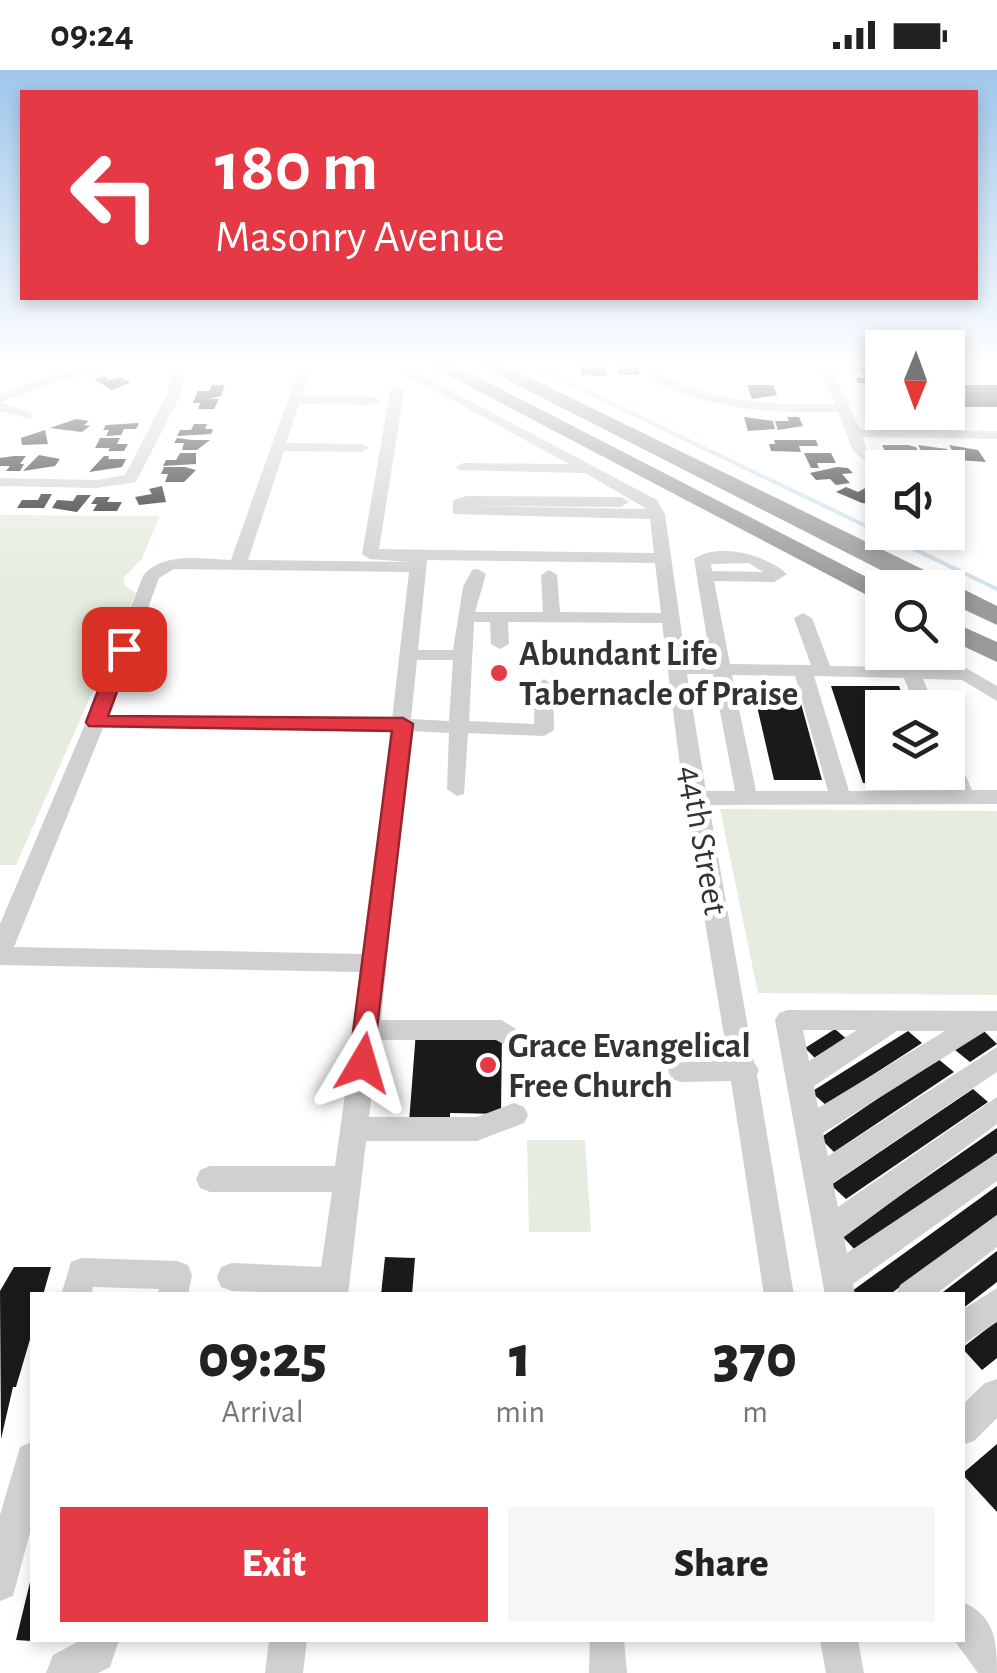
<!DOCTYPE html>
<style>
body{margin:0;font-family:"Alegreya Sans",sans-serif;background:#f6f6f6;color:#222;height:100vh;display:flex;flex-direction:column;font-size:38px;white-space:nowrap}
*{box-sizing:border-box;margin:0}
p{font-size:32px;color:#767676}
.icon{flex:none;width:55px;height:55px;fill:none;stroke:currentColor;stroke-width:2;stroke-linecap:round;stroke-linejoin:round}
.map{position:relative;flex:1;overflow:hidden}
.sheet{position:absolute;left:30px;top:1222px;width:935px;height:350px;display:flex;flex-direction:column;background:#fff;border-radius:0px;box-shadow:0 5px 15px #0003}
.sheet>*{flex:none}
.guide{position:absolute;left:20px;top:20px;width:958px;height:210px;border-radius:0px;box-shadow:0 5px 15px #0003;background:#e63946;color:#fff;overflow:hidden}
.needle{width:65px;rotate:181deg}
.buttons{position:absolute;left:865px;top:260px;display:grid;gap:20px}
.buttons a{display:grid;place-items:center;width:100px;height:100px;border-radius:0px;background:#fff;box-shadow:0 5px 15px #0003;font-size:50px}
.pin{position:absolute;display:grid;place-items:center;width:85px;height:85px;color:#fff;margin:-42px;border-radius:20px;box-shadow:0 5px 15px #0006}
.me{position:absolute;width:110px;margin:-55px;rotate:7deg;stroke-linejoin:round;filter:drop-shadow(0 0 8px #0008)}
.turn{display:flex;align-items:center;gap:35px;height:210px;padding:0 30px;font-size:45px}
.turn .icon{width:130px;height:130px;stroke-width:2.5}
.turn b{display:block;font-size:70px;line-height:85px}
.eta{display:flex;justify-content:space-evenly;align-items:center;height:170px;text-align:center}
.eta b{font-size:60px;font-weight:800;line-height:70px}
.action{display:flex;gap:20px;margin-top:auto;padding:20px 30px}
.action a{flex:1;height:115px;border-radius:0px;background:#e63946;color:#fff;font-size:40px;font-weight:800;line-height:115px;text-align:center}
.action a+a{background:#f6f6f6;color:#222}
.status{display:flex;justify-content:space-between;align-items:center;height:70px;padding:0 50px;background:#fff;direction:ltr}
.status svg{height:28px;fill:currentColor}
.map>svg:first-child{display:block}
.green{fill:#e6ecdf}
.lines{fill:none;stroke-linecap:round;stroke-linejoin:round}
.stream{stroke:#cfe2ee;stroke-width:4}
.building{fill:#1a1a1a}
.minor{fill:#d0d0d0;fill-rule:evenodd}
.highway{fill:#9a9a9a;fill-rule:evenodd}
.route{fill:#e63946;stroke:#96252e;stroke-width:2.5}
.poi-dot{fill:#e63946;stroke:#fff;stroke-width:4}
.labels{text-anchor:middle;stroke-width:10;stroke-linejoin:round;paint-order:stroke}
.poi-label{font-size:35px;font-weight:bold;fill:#333;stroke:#fff;text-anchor:start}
.street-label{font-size:35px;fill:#333;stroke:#fff}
</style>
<div class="status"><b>09:24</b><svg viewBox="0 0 49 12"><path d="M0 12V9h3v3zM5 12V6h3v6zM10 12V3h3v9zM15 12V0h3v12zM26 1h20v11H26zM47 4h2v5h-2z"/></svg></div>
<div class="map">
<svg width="997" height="1603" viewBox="0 0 997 1603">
<rect width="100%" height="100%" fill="#fff"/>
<path class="green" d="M0,445L160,446L141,490L123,508L125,516L136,523L16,795H0Z
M720,739L997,741V925L758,923Z
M585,1070L591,1162H529L527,1070Z"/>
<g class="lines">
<path class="stream" d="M525,292L997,519"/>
</g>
<path class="building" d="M637,292L643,296L638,297L640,305H619L618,299H626L609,294Z
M853,292H874L882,313H859L856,308H865L861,300H852Z
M580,295L606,297L607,306L581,305Z
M105,306L109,310L122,307L130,313L112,320L94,309Z
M212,315H225L221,326L208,329H219L214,339H198L200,333H193L198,321H209Z
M747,315H773L777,325L752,329Z
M948,315H997V337H948Z
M874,342H895L898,348H914L917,353H880Z
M744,347L773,351L775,359L748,361Z
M787,347H799L803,356L778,360L775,351H789Z
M76,349L89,351L84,355L90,356L82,362L50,358Z
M139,353L136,359H124L121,365L106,366L109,360H103L106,355Z
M194,354H207L205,359H213L211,364L177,366L180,360H191Z
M45,360L48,374L22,375L21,368Z
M100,368H120L117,374H128L124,381H108L110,378H95Z
M177,368L192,370H210L197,380H182L184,373H174Z
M774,370H816L818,376H799L801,382L771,381L769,374H775Z
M882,375H908L916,377L919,383H901L913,394L899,393L888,387Z
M918,375L947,379L955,391L926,390Z
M949,375L978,380L986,392L958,390Z
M180,383H196V394L163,396L166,390H176Z
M804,383H831L836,393H817L819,398H811Z
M39,385L60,389L55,396L23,401Z
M14,386H26L20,394H24L20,401H6L10,396H0V388Z
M104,386H109L108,389H126L122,397L89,402Z
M164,397H185L196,400L184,412H165L168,404H161Z
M837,397L848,398L853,403L842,404L850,413L836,415L830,409L816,410L810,403Z
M162,416L166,432L139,435L135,427L152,424L149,419Z
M846,417L858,422L867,417L882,423L879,424L882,429L872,434L862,433L836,422Z
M41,424H52L44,438H17L22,430H38Z
M77,425H91L77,442L52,438L57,430L73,431Z
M96,427H110L107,432H122L117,441H93L97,434H91Z
M831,616H899L907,638H882V702H932L936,712L863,713Z
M753,619H797L822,710H774Z
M835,959L849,971L818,991L805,978Z
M983,960L997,974L970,992L955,980Z
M416,961L502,963L501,1044L450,1043V1054L409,1053Z
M908,961L922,973L826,1035L811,1022Z
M937,988L954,1002L834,1082L820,1068Z
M973,1019L988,1032L846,1129L831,1115Z
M997,1058V1083L858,1183L842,1166Z
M997,1116V1145L889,1225H855L852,1221Z
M997,1181V1212L962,1239V1225H939Z
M385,1187L415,1188L412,1225H381Z
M14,1197H51L43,1225H32L31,1266L16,1317H13L1,1369L0,1221Z
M997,1251V1288L982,1300L962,1278Z
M997,1374V1442L962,1404Z
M31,1508L32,1571L16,1570Z"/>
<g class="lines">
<path class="minor" d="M113,292H135L57,312L0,332L31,343V349L0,341V324L48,306Z
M174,292H186L181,324L136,412L97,418L0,416V408L97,410L125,405L167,324Z
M301,292H313L302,326L373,327L380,331L373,335L299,334L286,373L362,374L369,378L362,382L284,381L248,490L410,492L370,489L362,484L390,321L397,317L404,321L379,479L654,483L650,449L453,444V430L466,426L621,427L629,432L621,437L466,436L647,439L585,403L458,400L456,397L463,393L569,394L382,292H397L657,430L665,444L686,593H711L694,489C718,472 767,485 787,504L774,512L714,511L730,594L811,595L794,548L803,543L812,548L830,596L900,597L894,582H912L919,597L966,598L997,616V631L962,610L923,609L935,638H916L904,608L814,606L849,721L951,720L944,702H948V682L958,688L972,720H997V734L709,735L754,992L759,1000L757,1005L794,1225H764L731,1011L681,1012L672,1009L668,1001L672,993L728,989L684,728L662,553L508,552L509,574L500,579L491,574L490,552H474L469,651L534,654L535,615L544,609L553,615L554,660L544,666L468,663L464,724L457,726L447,719L449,663L410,661L381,950H501L523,963L527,970L523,977L514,980L496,970H378L369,1047H477L514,1033L524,1037L528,1045L524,1053L477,1071H366L348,1225L232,1221L221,1217L217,1207L221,1197L232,1193L321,1197L332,1122H210L200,1118L196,1109L200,1100L210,1096H335L362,902L0,895V854L86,652L143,506C163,481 202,489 231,490ZM427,490L655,493L661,543L560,542L557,505L549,500L541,505L543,542H475L486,504L478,499L472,500L463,517L453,580H418ZM749,493L763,502L712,501L711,494ZM174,499L409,502L392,649L108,646L159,508ZM417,590H453L449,651L411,649ZM687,604H713L735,721H706ZM732,605L795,606L828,721H756ZM103,658L390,661L364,884L14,877Z
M346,292H361L369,298L359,301Z
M648,292H660L665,306C721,334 773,335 835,334L816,292H828L860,359L997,361V369L863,367L867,380L886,398H882V406L853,381L838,342C772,343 715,341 654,311Z
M788,940L997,941V961H986L823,1063L828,1086L997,977V1002L833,1113L838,1137L997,1027V1054L844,1167L847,1183L997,1083V1111L853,1214L855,1225H825L775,950L779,943ZM803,960H857L809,991ZM897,961H945L818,1038L814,1016Z
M997,1145V1177L935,1225H896L900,1215Z
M82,1188L177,1191L188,1195L192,1205L188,1225H158L159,1219L93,1217L91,1225H61L71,1192Z
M997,1218V1252L962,1275V1240Z
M997,1309V1348L974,1371L962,1375V1335L985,1313Z
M32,1372V1455L13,1526L0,1531V1445L20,1377Z
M962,1532C995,1545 997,1572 997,1603H978L954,1570H962Z
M81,1570H119L110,1597L98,1603H46L53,1585Z
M269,1570H307L303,1603H265Z
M590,1570H624L627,1603H589Z
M820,1570H858L864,1603H826Z"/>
<path class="highway" d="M423,292H448L888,518H882V533Z
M472,292H497L957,516L997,536V555L948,532V518H916Z
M948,550L997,572V592L948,569Z"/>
</g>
<linearGradient id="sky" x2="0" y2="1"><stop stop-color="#9ec6ea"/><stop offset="0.57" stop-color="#fff"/><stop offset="1" stop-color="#fff" stop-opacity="0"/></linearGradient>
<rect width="997" height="516" fill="url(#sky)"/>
<path class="route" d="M124,573L133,579L108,646L403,648L413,654L372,1001L363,1004L353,1001L349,993L392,661L89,656L86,652L114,579Z"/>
<g class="poi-dot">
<circle cx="499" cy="603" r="10"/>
<circle cx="488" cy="995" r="10"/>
</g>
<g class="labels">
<g class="poi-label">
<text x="519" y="595">Abundant Life<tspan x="519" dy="40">Tabernacle of Praise</tspan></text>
<text x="508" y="987">Grace Evangelical<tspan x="508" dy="40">Free Church</tspan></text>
</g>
<g class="street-label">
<text transform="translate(704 770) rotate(80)" y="12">44th Street</text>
</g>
</g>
</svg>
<div class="buttons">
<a><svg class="needle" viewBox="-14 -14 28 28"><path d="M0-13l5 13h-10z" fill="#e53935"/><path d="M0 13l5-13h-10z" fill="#767676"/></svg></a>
<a><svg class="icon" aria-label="sound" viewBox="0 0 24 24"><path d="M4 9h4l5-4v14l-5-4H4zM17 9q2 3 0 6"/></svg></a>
<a><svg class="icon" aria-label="search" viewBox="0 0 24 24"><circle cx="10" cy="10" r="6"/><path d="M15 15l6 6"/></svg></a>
<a><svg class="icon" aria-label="layers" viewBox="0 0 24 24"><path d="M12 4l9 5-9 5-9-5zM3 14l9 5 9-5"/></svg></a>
</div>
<div class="pin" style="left:124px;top:579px;background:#d93025"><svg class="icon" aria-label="arrive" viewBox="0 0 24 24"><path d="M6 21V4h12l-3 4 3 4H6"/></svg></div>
<svg class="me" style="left:363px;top:993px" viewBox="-20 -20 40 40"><path d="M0-17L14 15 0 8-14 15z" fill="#e63946" stroke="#fff" stroke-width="4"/></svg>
<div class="guide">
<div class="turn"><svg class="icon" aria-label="left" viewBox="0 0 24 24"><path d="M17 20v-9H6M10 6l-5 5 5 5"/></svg><div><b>180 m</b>Masonry Avenue</div></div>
</div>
<section class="sheet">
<div class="eta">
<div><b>09:25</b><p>Arrival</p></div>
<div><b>1</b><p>min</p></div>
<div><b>370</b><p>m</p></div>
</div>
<div class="action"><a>Exit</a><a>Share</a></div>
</section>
</div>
